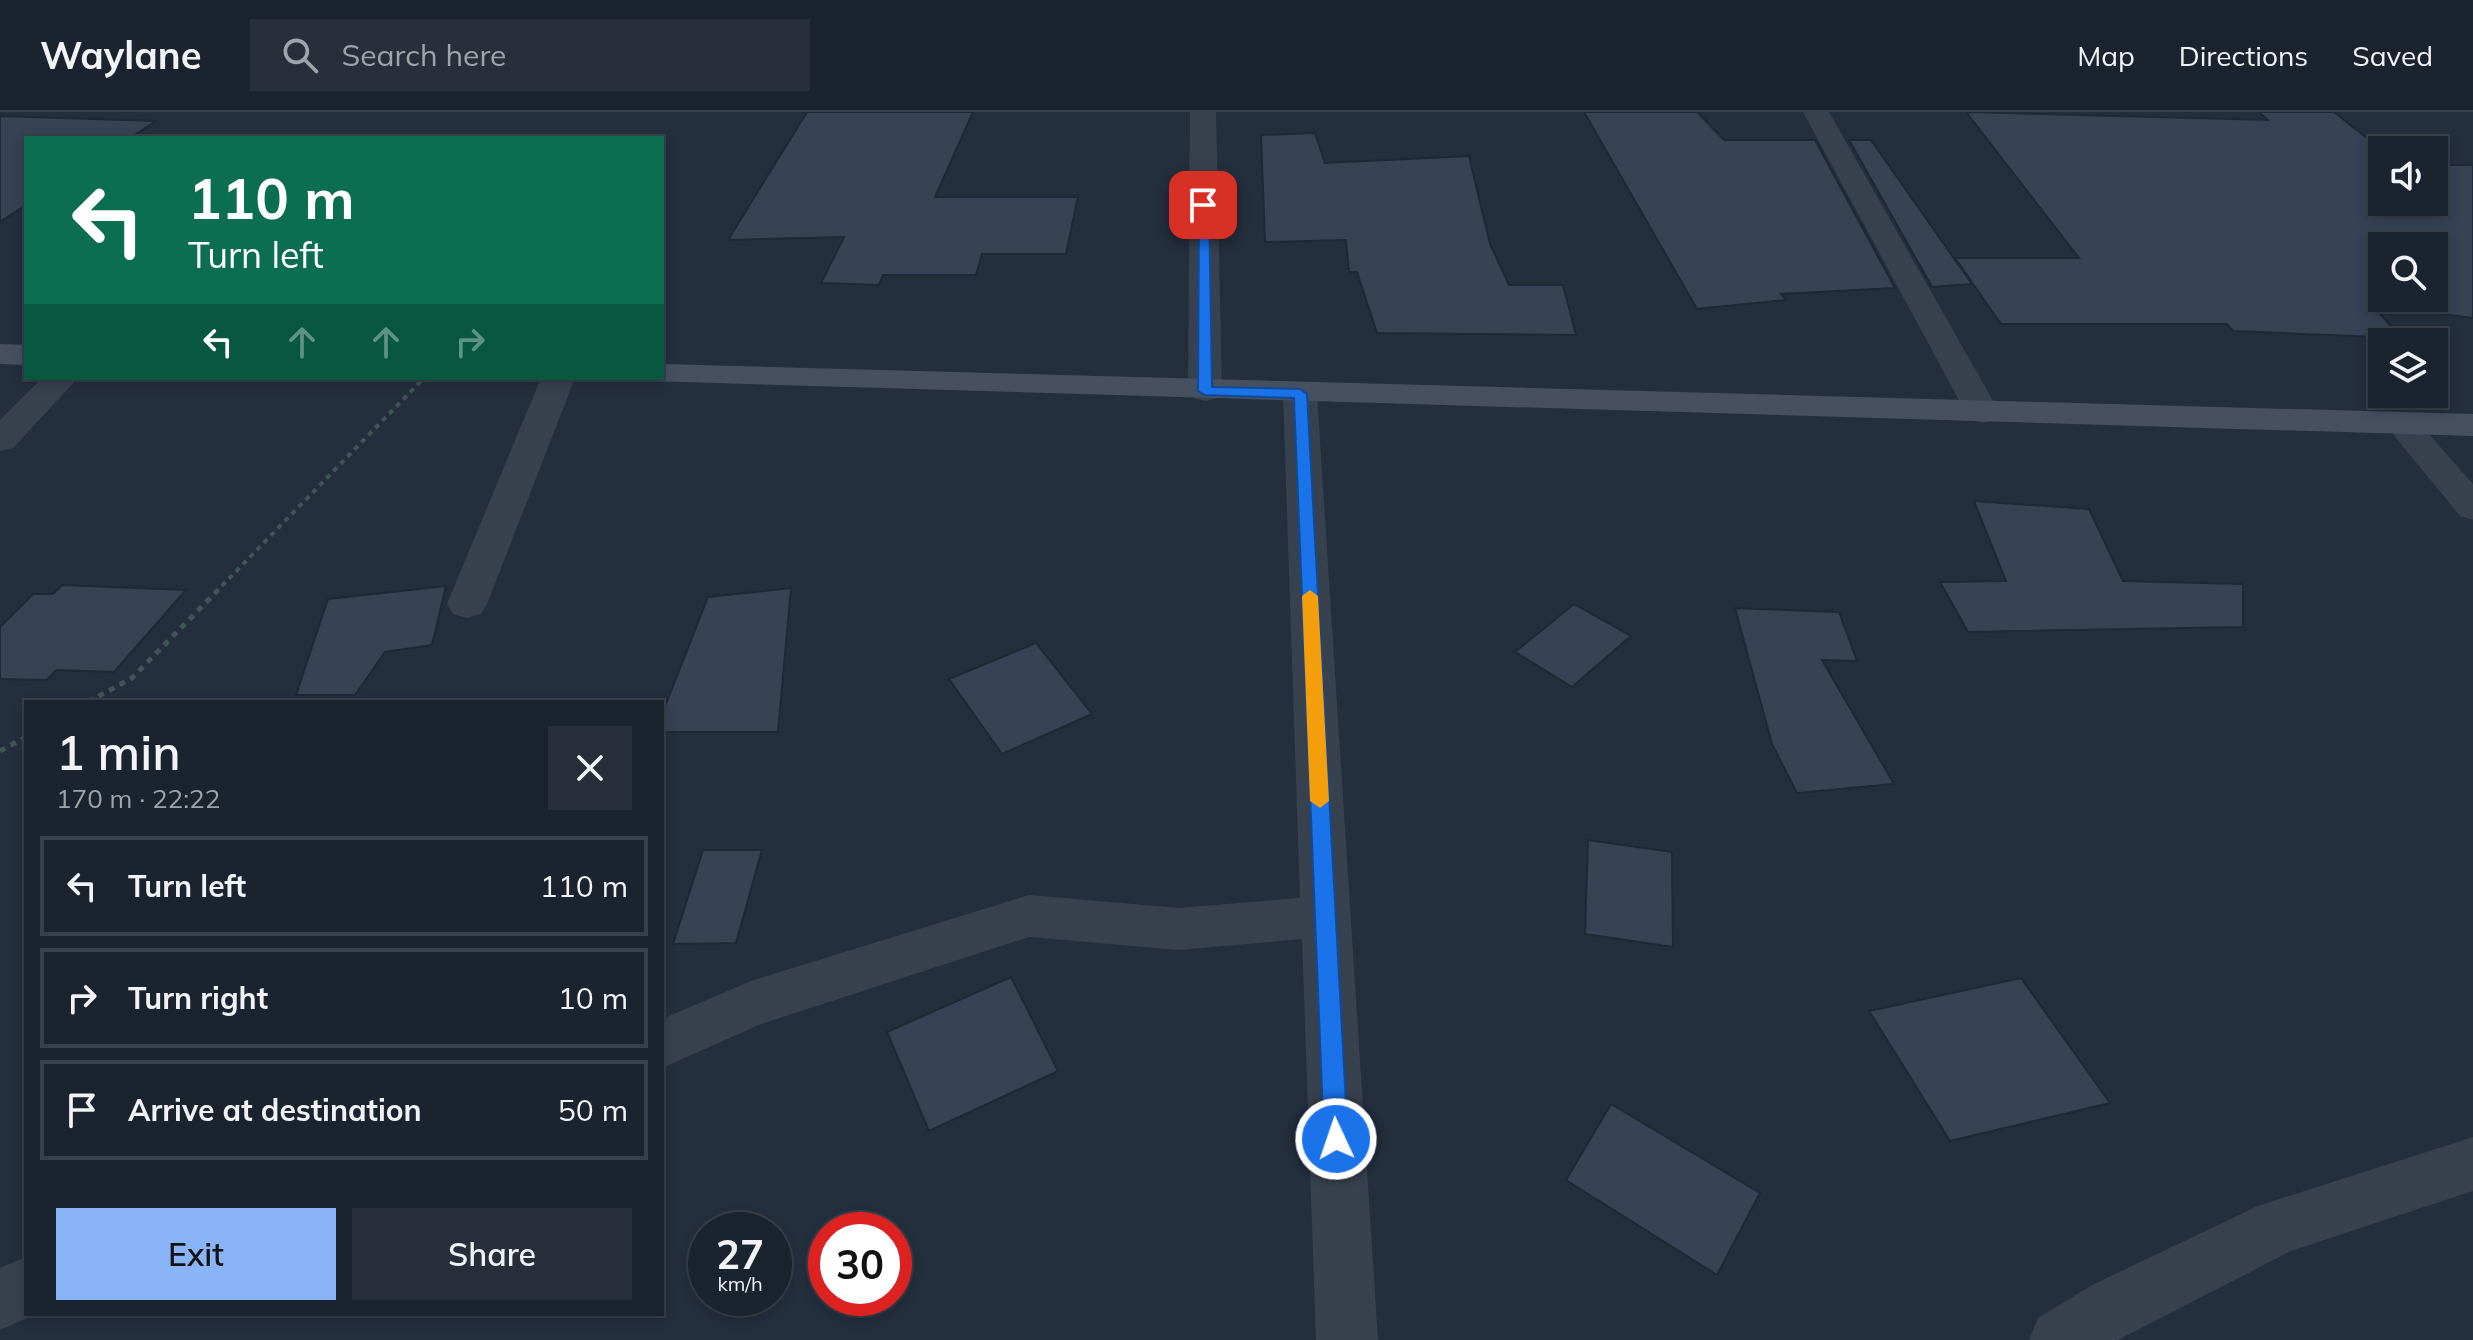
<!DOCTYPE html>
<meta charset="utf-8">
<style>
body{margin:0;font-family:Mulish,sans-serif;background:#282f3a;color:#f1f3f6;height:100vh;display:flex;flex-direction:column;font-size:30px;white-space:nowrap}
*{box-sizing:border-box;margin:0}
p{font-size:26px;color:#a0a4aa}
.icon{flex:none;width:44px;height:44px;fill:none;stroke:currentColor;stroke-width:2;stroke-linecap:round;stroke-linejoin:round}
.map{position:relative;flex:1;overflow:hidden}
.side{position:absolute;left:24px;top:588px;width:640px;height:616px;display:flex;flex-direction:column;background:#1b232e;border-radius:0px;box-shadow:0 4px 12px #0003,0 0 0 2px #39404a}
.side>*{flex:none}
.top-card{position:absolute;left:24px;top:24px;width:640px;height:244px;border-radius:0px;box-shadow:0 4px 12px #0003,0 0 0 2px #39404a;background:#0b6e4f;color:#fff;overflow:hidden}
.fabs{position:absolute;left:2368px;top:24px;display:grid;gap:16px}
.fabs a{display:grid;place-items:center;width:80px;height:80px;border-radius:0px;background:#1b232e;box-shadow:0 4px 12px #0003,0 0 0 2px #39404a;font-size:40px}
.speed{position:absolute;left:688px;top:1100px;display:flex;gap:16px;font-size:40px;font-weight:700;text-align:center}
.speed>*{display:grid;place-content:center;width:104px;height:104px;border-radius:50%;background:#1b232e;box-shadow:0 4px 12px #0003,0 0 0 2px #39404a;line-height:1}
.speed small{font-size:20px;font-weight:400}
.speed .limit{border:12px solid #d22;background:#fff;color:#111}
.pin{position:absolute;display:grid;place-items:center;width:68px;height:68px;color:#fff;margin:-34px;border-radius:16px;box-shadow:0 4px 12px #0006}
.me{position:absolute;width:88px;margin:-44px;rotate:357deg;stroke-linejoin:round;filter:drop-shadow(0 0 6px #0008)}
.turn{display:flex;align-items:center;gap:28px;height:168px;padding:0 32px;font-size:36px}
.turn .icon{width:104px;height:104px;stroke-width:2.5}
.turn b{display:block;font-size:56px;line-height:68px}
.lanes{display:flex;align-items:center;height:76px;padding:0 32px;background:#0003;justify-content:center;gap:40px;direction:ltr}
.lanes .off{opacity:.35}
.round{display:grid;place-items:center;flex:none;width:84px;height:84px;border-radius:0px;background:#282f3a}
.overview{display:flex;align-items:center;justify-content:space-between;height:136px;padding:0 32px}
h1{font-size:48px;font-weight:600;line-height:60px}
.button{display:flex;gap:16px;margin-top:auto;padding:16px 32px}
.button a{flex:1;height:92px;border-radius:0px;background:#8ab4f8;color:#111;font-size:32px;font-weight:600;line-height:92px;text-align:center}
.button a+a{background:#282f3a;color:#f1f3f6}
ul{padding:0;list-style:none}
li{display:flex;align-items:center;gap:24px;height:100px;margin:0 16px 12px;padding:0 16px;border:4px solid #39404a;border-radius:0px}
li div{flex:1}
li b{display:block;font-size:30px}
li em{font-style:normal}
header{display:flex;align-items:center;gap:48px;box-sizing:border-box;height:112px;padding:0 40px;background:#1b232e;border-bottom:2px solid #39404a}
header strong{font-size:38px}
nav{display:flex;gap:44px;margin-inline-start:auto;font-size:28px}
.search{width:560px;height:72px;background:#282f3a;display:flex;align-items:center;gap:20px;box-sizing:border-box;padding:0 28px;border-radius:0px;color:#a0a4aa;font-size:30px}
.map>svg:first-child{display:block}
.building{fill:#364354;stroke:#1f2835;stroke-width:2;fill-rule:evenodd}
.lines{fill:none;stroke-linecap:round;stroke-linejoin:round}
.path-far1{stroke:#3f5557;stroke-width:4;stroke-dasharray:5 5;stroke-linecap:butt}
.path{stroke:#3f5557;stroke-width:5;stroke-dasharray:6 6;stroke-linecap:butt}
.street{fill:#38414e;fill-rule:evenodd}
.secondary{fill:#465061;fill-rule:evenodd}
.route{fill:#1a73e8;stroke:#114b97;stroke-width:2}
.slow{fill:#f59e0b}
</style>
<header>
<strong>Waylane</strong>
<div class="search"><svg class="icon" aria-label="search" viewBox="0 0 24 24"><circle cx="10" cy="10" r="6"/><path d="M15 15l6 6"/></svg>Search here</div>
<nav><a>Map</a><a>Directions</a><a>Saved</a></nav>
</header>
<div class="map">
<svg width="2473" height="1228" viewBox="0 0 2473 1228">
<rect width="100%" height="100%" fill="#242f3e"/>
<path class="building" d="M807,0H973L935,85H1078L1066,142H982L976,163H883L879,173L821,171L844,125L728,128Z
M1584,0H1697L1724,28H1815L1895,176L1781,182L1786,188L1697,197Z
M1966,0L2268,8L2259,0H2334L2382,38V90H2434V53H2473V206L2372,193L2402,226L2233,219L2227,212H2001L1955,146H2079ZM2382,134H2434V186H2382Z
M0,4L156,9L130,26H26V93L0,110Z
M1315,21L1325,51L1469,44L1490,132L1509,173H1563L1576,223L1377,221L1357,160H1349L1346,128L1265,130L1261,23Z
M1849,28H1871L1972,172L1932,175Z
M1974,389L2089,397L2123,469L2243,472V515L1968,520L1940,470L2006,469Z
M62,473L186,478L114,560L56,558L47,568L0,567V515L33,482H53Z
M446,474L432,533L385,540L355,583H296L328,487Z
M791,476L778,620H662V602L708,485Z
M1574,492L1631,524L1572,575L1515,540Z
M1735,496L1839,500L1857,549L1822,548L1894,672L1797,681L1772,632Z
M1036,531L1092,602L1002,642L949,567Z
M1588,728L1672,740L1673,835L1585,822Z
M703,738H762L736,831L673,832Z
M1011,865L1058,959L929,1019L887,920Z
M2021,866L2110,991L1950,1029L1869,899Z
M1611,992L1760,1081L1717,1163L1566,1068Z"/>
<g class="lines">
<path class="path-far1" d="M215,481L424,266"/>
<path class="path" d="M88,590L132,566L217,479
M0,639L26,625"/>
<path class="street" d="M1190,0H1216L1222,279L1217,286L1205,289L1193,286L1188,279Z
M1803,0H1829L2000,301L1995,308L1983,311L1971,308L1966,301Z
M42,266H78L13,336L0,339V308Z
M541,266H575L487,492L481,502L467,506L453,502L447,492Z
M1300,272L1312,275L1317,282L1378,1228H1316L1302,827L1179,838L1029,825L761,912L662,956V907L751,869L1029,783L1179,796L1300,786L1283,282L1288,275Z
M2400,300L2412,303L2473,372V408L2460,404L2383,310L2388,303Z
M2473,1025V1079L2291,1139L2118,1228H2029L2038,1206L2094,1172L2258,1094Z
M26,1145V1202H36L0,1218V1156Z"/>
<path class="secondary" d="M0,232L26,233V253L0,252Z
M662,252L2473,302V324L650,269L648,266H662Z"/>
</g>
<path class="route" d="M1199,90L1209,93L1212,275L1300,277L1307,282L1348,1027L1344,1035L1336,1038L1328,1035L1324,1027L1294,286L1205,283L1198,279Z"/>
<path class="slow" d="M1310,478L1318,484L1329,689L1320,696L1310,689L1302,484Z"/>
</svg>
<div class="fabs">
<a><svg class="icon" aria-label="sound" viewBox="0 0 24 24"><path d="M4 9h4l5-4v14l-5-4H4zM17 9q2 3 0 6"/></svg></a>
<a><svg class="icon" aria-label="search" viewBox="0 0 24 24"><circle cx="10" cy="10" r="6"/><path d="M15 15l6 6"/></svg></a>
<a><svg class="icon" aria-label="layers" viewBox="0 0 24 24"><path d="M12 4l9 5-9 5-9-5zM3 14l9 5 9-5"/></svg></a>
</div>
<div class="speed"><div>27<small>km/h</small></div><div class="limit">30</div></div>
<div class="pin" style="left:1203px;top:93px;background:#d93025"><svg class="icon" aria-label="arrive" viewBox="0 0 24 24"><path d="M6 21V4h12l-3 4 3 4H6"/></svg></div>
<svg class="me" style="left:1336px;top:1027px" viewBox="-20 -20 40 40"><circle r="17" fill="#1a73e8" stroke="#fff" stroke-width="3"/><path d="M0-11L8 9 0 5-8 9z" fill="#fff"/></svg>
<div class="top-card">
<div class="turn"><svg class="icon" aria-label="left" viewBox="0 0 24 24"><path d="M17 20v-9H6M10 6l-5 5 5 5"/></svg><div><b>110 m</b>Turn left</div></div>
<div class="lanes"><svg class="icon" aria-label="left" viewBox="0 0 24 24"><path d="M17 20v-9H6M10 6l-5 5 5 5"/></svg><svg class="icon off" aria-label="ahead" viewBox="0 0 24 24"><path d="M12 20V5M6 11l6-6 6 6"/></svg><svg class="icon off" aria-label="ahead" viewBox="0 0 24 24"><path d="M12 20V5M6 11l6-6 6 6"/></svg><svg class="icon off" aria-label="right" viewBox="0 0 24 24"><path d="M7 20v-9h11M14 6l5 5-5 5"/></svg></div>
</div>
<section class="side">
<div class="overview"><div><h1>1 min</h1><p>170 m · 22:22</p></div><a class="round"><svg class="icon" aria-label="close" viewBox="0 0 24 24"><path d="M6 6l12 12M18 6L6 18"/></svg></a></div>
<ul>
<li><svg class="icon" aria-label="left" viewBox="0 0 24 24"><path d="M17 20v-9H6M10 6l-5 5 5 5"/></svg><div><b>Turn left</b></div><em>110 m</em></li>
<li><svg class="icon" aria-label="right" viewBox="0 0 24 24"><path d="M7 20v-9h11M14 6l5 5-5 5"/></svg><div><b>Turn right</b></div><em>10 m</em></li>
<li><svg class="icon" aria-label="arrive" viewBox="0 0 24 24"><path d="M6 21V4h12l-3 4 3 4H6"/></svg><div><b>Arrive at destination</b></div><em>50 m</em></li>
</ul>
<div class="button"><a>Exit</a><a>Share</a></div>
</section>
</div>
